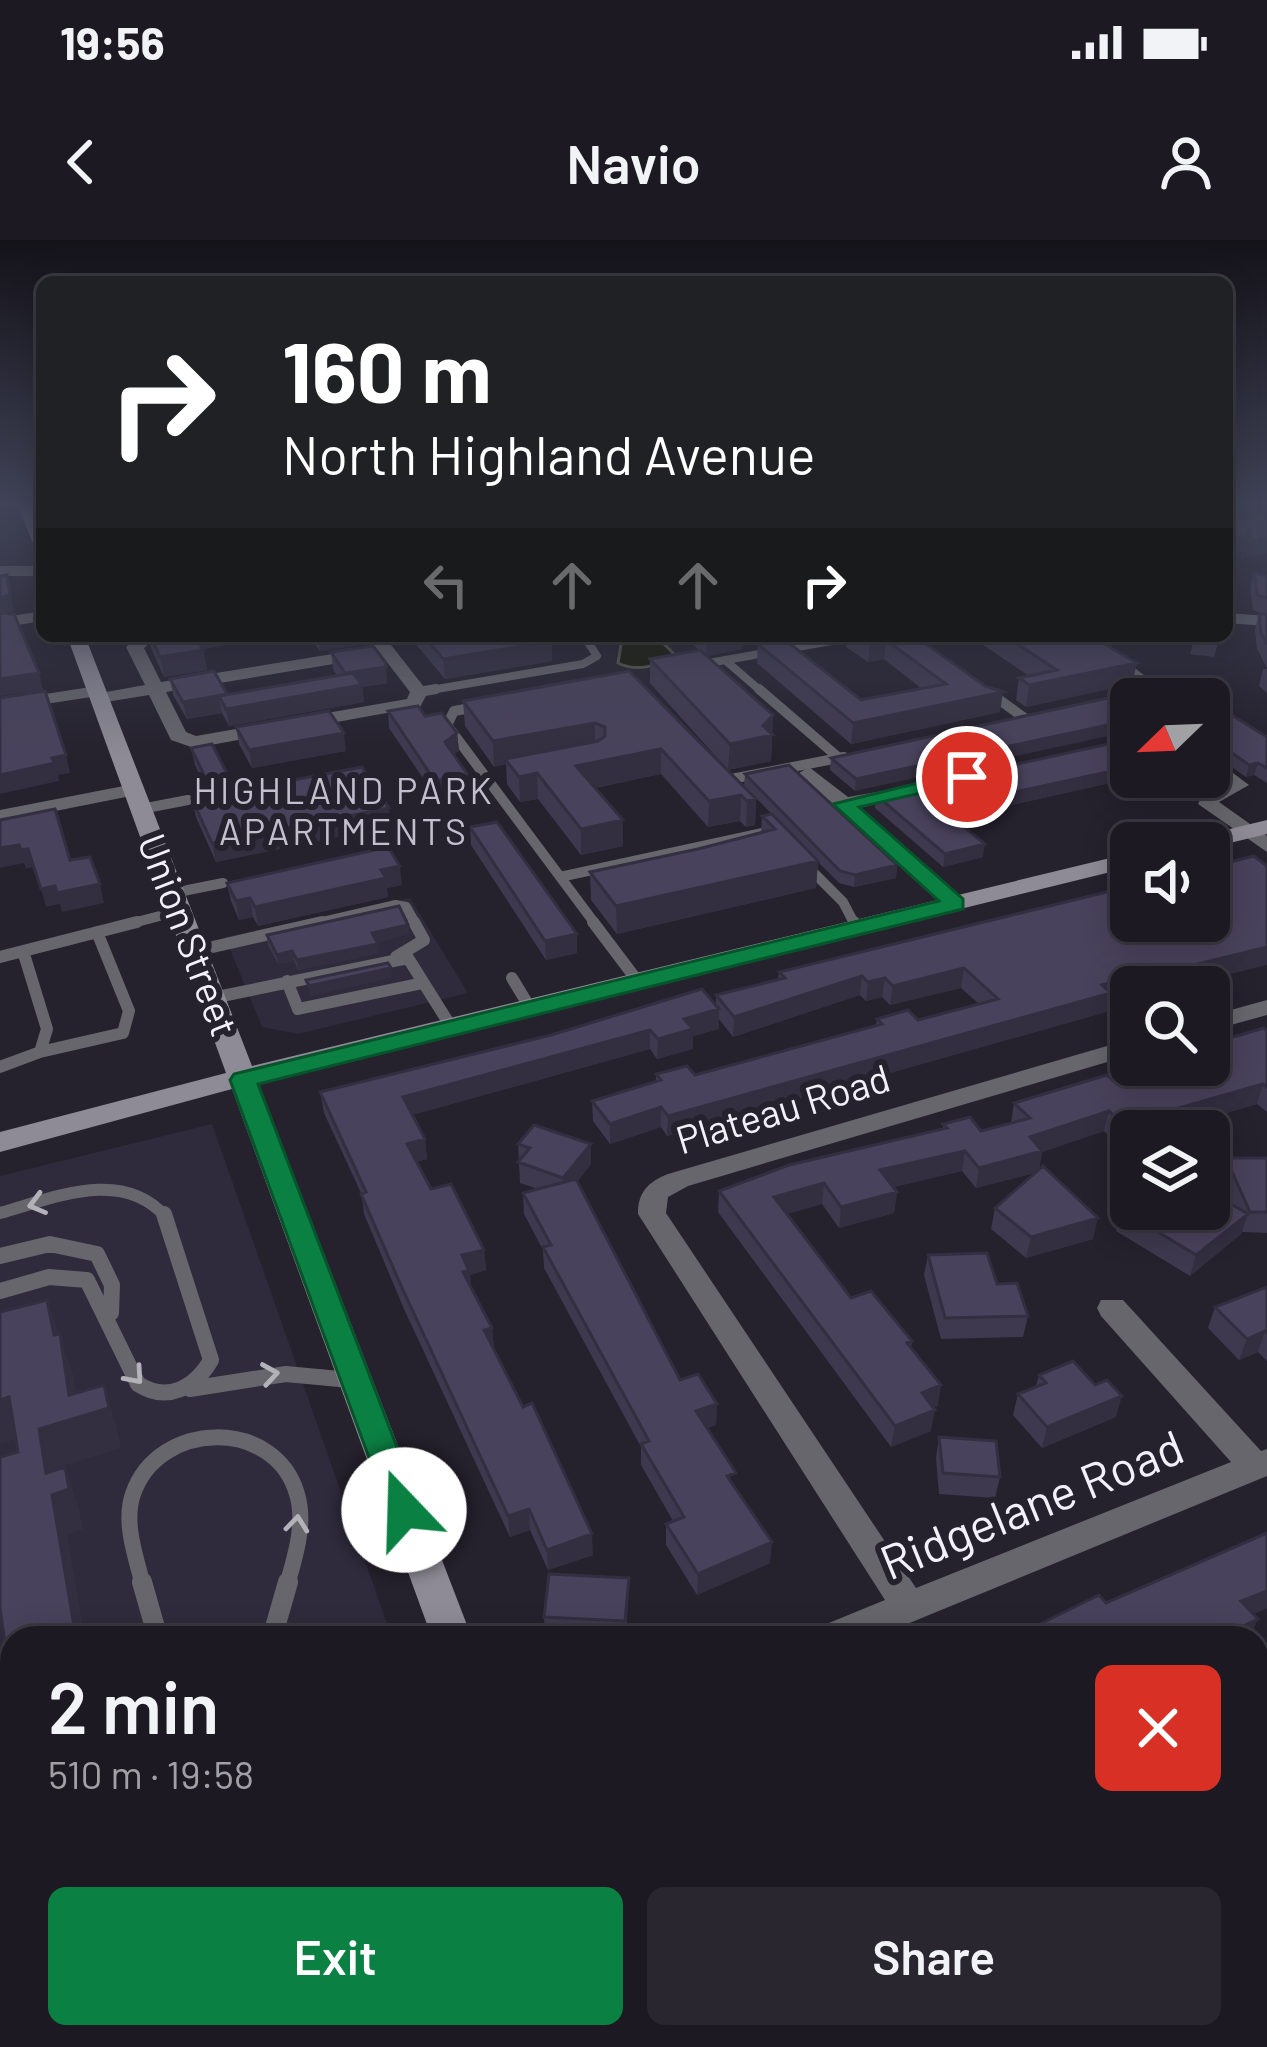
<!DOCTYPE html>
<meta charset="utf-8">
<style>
body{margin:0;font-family:Barlow,sans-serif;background:#29262f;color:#f1f3f6;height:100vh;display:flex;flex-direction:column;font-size:45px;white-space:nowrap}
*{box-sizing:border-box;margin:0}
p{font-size:39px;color:#a0a0a5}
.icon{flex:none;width:66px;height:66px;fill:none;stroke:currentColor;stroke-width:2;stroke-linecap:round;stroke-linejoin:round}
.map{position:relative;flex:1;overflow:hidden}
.drawer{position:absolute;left:0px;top:1386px;width:1269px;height:423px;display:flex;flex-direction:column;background:#1c1922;border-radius:36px 36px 0 0;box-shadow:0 6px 30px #0003,0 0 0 3px #3a3840}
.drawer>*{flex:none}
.banner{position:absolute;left:36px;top:36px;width:1197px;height:366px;border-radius:18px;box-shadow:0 6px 30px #0003,0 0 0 3px #3a3840;background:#202124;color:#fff;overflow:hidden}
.needle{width:78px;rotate:247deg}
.buttons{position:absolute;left:1110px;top:438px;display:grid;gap:24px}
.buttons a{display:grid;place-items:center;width:120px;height:120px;border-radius:18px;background:#1c1922;box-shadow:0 6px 30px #0003,0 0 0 3px #3a3840;font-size:60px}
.pin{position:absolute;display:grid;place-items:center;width:102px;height:102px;color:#fff;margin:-51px;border:6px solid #fff;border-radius:50%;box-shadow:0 3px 12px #0007}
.me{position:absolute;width:132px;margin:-66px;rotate:339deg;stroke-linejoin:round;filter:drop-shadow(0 0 9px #0008)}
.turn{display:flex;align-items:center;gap:42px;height:252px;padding:0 48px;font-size:54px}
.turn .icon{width:156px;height:156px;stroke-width:2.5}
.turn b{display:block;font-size:84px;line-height:102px}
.lanes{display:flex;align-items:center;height:114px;padding:0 48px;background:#0003;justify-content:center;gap:60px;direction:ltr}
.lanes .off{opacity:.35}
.round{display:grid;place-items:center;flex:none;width:126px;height:126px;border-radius:18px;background:#29262f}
.head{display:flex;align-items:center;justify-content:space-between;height:204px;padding:0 48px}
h1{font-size:72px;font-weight:600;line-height:90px}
.primary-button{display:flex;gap:24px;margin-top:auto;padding:24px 48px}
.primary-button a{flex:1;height:138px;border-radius:18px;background:#0b8043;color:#fff;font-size:48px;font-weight:600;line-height:138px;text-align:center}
.primary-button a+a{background:#29262f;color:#f1f3f6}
.status{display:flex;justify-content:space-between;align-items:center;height:84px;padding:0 60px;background:#1c1922;direction:ltr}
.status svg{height:33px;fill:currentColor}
header{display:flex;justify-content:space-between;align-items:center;height:156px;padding:0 48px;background:#1c1922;font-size:54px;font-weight:600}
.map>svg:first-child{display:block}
.built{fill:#2f2b3c}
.water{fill:#151700;stroke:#57584a;stroke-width:3}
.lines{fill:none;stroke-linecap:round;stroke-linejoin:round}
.stream{stroke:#57584a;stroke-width:10}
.lane-far4{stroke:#67666c;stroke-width:8}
.lane-far3{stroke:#67666c;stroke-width:10}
.lane-far2{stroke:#67666c;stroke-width:12}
.lane-far1{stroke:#67666c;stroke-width:16}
.lane{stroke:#67666c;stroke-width:20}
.street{fill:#67666c;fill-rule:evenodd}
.secondary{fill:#8e8b96;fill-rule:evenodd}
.wall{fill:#3f394f}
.shaded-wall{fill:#332e40}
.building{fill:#49425c;stroke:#332e40;stroke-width:3}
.oneway{stroke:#b3b2b9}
.route{fill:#0b8043;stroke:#07532c;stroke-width:3}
.labels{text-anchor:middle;stroke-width:12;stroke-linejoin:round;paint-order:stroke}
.far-neighbourhood-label{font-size:36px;letter-spacing:3px;fill:#c3bfcf;stroke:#25212d}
.street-label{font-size:39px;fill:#f2f0f8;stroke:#25212d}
.near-street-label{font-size:48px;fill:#f2f0f8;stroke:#25212d}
</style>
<div class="status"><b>19:56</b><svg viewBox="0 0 49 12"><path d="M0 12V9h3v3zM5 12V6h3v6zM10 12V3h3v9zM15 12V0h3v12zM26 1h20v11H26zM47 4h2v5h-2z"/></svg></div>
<header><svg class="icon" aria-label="back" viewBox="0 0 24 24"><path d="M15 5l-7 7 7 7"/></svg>Navio<svg class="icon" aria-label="person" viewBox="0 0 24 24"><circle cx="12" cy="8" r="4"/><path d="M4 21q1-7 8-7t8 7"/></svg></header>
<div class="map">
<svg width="1267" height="1807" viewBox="0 0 1267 1807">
<rect width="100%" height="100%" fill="#25212d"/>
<path class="built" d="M410,658L468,753L298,794L262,787L225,697Z
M212,884L392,1398H12V1797H533L536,1807H0V936Z"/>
<path class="water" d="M614,396H656L676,416C657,425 638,433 618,423L621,405Z"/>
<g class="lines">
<path class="stream" d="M1257,1483L1267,1478
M992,1797V1807"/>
<path class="lane-far4" d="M725,420L762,452
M1119,421L1158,451L1153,452
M698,425L859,396
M419,452L583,424L597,416L584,396"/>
<path class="lane-far3" d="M759,449L839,518
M987,451L1026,479
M419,452L436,449
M1107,462L1156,449
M482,466L454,471L447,485L596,685
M726,540L844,517
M141,569L188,560
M805,624L843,662L855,685
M560,637L771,591
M173,653L223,643
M125,685L179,671
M309,685L395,665L406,667L416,685"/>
<path class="lane-far2" d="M593,682L636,739
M854,682L857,688
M195,711L322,682
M0,717L137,682
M396,717L424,700L414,682
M512,738L529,766
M287,741L298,769L423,743
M212,758L408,718L450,785
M40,812L123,793L129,771L97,692
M0,827L40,812L47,789L23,711
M0,973C54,958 122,927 166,977"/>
<path class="lane-far1" d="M0,1016L50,1004L97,1014L112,1045L111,1073
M0,1051L49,1037L87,1040L138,1144C167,1163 195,1148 211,1120L164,974
M190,1149L286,1134L350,1140
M143,1345C136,1318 123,1282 133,1254C158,1180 275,1177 297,1254C306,1283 295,1317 287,1345"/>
<path class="lane" d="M142,1342L158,1398
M272,1398L288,1342"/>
<path class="street" d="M0,326H42V336H0Z
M42,371V381L0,388V378Z
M1227,373L1267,376V386L1227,383Z
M139,396H158L144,408L161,442L363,409L372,414L363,419L166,452L186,492L196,496L407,459L410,452L367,396H384L428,452L420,467L414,468L194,508L171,500L149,455L100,463L91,457L0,471V461L97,446L106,452L145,445L126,407Z
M1209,515L1249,545L1219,562L1267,596V612L1198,564L1203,553L1225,544L1209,531Z
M809,527L848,557L917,545V553L858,567L963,659V669H947L799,533Z
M134,544L141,546V554L0,582V570Z
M1267,760V775L1209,791V776Z
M1131,799V815L688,946L668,957L666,973L916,1348L1231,1222L1101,1076L1097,1068L1101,1060H1123L1261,1211L1267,1209V1236L873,1398H814L819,1387L885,1360L638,974C638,952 648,942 668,934Z"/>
<path class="secondary" d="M18,266H34L42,286V311L34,306Z
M67,396H85L252,826L1131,613V627L258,842L472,1398H432L232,849L0,912V892L226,833Z
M1267,580V594L1209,608V603H1189L1193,598Z
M576,1797H626L630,1807H580Z"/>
</g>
<path class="wall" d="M1254,333L1267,336V428L1257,409L1255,390L1259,374H1264L1253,370L1250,349Z
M149,396H280L203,409L207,430L164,437L151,408Z
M309,396H359L360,405L320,411Z
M409,396H562V399L552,401V421L445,439Z
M684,396H743L742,409L707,416L773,475L771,521L728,530L650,443V419L699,410Z
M847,396H915L1000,472L851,504L757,423L758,404L861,460L922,449L884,419L868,422L846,407Z
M970,396H1091L1132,444L1026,467L1016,460L1019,438L1029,436Z
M1195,396H1220L1214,417L1190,414Z
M331,412L387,443L362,447L364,462L229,486L222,473L187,479L173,455L170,439L227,455L337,436L333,429Z
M1263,429H1267V453L1259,446Z
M629,431L756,559L755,585L746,587L740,581L708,587L661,534L595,548L623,580V606L581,615L538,559L520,562L507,544L506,524L494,527L465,486L463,461Z
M1117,456L855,551L830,530L831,518Z
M1209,461L1267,497V543L1254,535L1246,537L1209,511Z
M388,471L457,493L459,511L454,514L468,535L470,553L437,559L389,488Z
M236,487L346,511L252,528L239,504Z
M191,508L236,551L391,586L216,622L196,577L192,559L209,556L195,525Z
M1219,530L1216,543L1177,553L1154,537H1209Z
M745,534L897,625L896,638L854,647L839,643L818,622L816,648L617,694L591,660L590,632L698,609L761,593L762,576L772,574L744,546Z
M1137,537L953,578L983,617L943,627L875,568L876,555Z
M470,587L577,694V713L546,720L471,605Z
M227,643L402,645L387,648L388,657L258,686L253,677L239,680L231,661Z
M1131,646L1190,744L1189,747H1131V755L1109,762L1106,772L667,896L661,887L610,904L593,881L592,861L656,841V834L695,835L876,786L877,779L918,780L979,764L961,748L890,765L882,757L866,761L860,755L733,797L719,779V789L693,796V809L657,819L650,809L412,875L425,899L427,919L416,922L431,949L484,1010L486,1030L470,1035L471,1047L492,1088L494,1109L593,1315L548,1330L530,1290L510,1297L404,1069L364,974L362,955L324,873L320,852L716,765V755L778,740L779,732Z
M409,694L377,702L379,713L298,730L294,721L278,724L268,705L267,695Z
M1267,791V872L1257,864L1165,891H1131L1118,904L1104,891L1042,912L1039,930L1093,999L1026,1018L991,989L995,968L1035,933L976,948L962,931L893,947L897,952L894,973L839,988L822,964L787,974L851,1058L912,1101L911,1108L938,1166L933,1168L931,1191L891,1207L718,972L719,951L943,889V884L981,891L1011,883L1014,863L1117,844L1155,834L1157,825H1209Z
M518,904L591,924L577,942L680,1140L717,1164L716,1185L707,1188L770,1323L697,1355L666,1305V1284L673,1281L641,1225V1207L544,1028L543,1010L524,974L523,953L538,949L520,943Z
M1226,918H1267V993L1243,992L1242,991L1241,994L1190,1036L1116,991L1122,970L1231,964L1220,939Z
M928,1015L997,1044L1028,1076L1023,1097L941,1099L924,1035Z
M1267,1047V1121L1258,1112L1239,1120L1208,1088L1215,1067Z
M1039,1135L1116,1177L1042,1208L1013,1175L1018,1154L1036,1146Z
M939,1197L1000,1237L995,1258L939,1254L936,1218Z
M629,1338L626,1398L545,1397L544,1377Z
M1106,1363L1267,1368L1253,1374L1258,1379L1249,1398H1011Z
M715,1797H816L820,1807H719Z
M1083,1797H1257L1267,1807H1083Z"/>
<path class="shaded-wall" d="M1229,266H1267V273L1227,278Z
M1246,297L1267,298V313L1240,318L1241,312L1227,315V300Z
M7,335L14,371L0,374V358Z
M193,396H280L196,410Z
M318,396H359L360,405L320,411Z
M539,396H562V399L552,401V421L445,439L443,419Z
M727,396H743L742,409L706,416L707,400Z
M886,400L884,419L868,422L870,402Z
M203,410L207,430L164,437L160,417Z
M1137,423L1132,444L1026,467L1029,445Z
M386,427L387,443L362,447L364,462L229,486L226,469L219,456L222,473L187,479L183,462L227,454L347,448L345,433Z
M39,433L43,450L0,456V439Z
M1003,452L1000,472L851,504L853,483Z
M773,475L771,521L728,530L730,504L763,486Z
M1131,480V491L855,551L856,539Z
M595,483V507L505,519L506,524L494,527L493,501Z
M344,493L346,511L252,528L249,510Z
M457,493L459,511L446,519L445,502Z
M661,509V534L577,551L576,526Z
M66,515L70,533L58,535L59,541L0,554V535Z
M1258,523L1254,535L1246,537L1249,525Z
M1131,527V537H1137L939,581L941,568Z
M1219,530L1216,543L1177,553L1180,541L1196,537H1209V534Z
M537,533L538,559L520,562L519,537Z
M468,535L470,553L437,559L435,541Z
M741,555L740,581L708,587L709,561Z
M756,559L755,585L746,587L747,561Z
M389,568L391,586L216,622L212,603Z
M623,580V606L581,615V589Z
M985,604L983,617L943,627L945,614Z
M19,605L28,609L33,627L26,629L24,623L0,628V608Z
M818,621L816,648L617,694L616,666Z
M897,625L896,638L854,647L855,635Z
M400,626L402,645L387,648L388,657L258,686L255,667Z
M100,644L104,663L62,672L57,653Z
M55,646L60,664L46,667L41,649Z
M250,658L253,677L239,680L236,661Z
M408,685L409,694L373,703L372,693Z
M577,694V713L546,720L545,701Z
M378,704L379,713L298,730L297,720Z
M1267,707V725L1190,744L1189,747H1161L1163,738L1190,726Z
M292,711L294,721L278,724L277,715Z
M391,728L392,738L311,756L309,746Z
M964,728L961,748L890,765L893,746Z
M1154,731L1150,747H1131V755L1109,762L1106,772L667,896L668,876Z
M862,736L860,755L733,797L734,777Z
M885,738L882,757L866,761L868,742Z
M719,769V789L693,796V809L657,819L658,799L684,779Z
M650,790V809L405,877L403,857Z
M1263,844L1257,864L1165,891H1131V901L1118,904L1123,884Z
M661,867V887L610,904V884Z
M1109,871L1104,891L1042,912L1038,932L976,948L979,928L1030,897Z
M425,899L427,919L409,924L407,904Z
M591,904V924L564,958L563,938Z
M965,911L962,931L877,951L880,930Z
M824,943L822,964L772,978L774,957Z
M897,952L894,973L839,988L841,967Z
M1248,974L1241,994L1190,1036L1196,1015Z
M1098,978L1093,999L1026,1018L1031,997Z
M484,1010L486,1030L470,1035L471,1052L465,1053L462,1015Z
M47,1060L73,1134L80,1177L104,1145L116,1185L121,1208L54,1229L57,1253L65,1227L79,1268L83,1289L67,1295L85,1398H76L46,1233L39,1189L69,1155Z
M492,1088L494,1109L484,1090Z
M1265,1091L1258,1112L1239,1120L1247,1099Z
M941,1145L938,1166L918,1174L922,1153Z
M1122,1156L1116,1177L1042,1208L1047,1187Z
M9,1157L24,1197L0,1204V1160Z
M717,1164L716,1185L696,1192V1171Z
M935,1170L931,1191L891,1207L895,1186Z
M529,1269L530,1290L510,1297L508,1276Z
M592,1294L593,1315L548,1330L547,1310Z
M772,1302L770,1323L697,1355L698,1334Z
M1267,1351V1368L1233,1382L1241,1361Z
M1258,1379L1249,1398H1218Z
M1179,1387L1174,1398H1159Z
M1267,1649V1669L1257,1675V1654Z
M57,1797H73L74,1807H47Z
M756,1798L755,1807H735Z"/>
<path class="building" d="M1267,275V298L1244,303L1250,295L1249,288L1246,297L1227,300V277L1231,281Z
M1254,333L1267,336V358L1257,355Z
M7,335L10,355L0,358V336Z
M0,373L14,374L39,433L0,439Z
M1259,374H1267V404L1261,393Z
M150,396H196L203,410L160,417Z
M424,396H548L552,401L443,419Z
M860,396H915L985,446L1003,452L853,483L758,404L784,399L861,460L946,444L886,400L870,402Z
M1005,396H1091L1137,423L1029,445L1019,438L1057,430Z
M1195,396H1220L1218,401L1194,398Z
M373,406L385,422L386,427L345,433L331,412Z
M700,410L773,475L763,486L773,495L730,504L650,419Z
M214,431L227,454L183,462L170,439Z
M629,431L756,559L747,561L741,555L709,561L661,509L576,526L623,580L581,589L537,533L519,537L505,519L598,501L605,496V487L595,483L493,501L463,461Z
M353,433L362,445L226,469L219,456Z
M1179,443L1205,459H1136L1138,452Z
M45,451L66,515L52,518L55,523L0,535V458Z
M1117,456L1131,466V480L856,539L831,518Z
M1209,461L1267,497V528L1258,523L1249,525L1212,499L1209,511Z
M418,466L425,476L442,473L457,493L445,502L468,535L435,541L388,471Z
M329,471L344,493L249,510L236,487Z
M1131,499V527L941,568L985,604L945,614L876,555Z
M212,504L236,551L362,527L389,568L212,603L192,559L214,555L191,508Z
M1209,520L1219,530L1209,534Z
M789,525L897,625L855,635L840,631L745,534Z
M55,569L70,620L90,617L100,644L57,653L55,646L41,649L28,609L21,610L19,605L0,608V580Z
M772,574L818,621L616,666L590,632L698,609L775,589L762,576Z
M497,582L577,694L545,701L470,587Z
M388,607L400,626L381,630L386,638L255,667L250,658L236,661L227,643Z
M1254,616L1267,626V707L1190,726L1194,729L1163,738L1154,731L1102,745L1111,753L668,876L661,867L610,884L592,861L661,840L656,834L687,826L695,835L882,784L877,779L908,770L918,780L998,759L964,728L893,746L885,738L868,742L862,736L734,777L716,755L785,738L779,732L1131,646V681H1209V627Z
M399,666L408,685L372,693L378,704L297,720L292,711L277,715L267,695Z
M388,723L391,728L309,746L306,740Z
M702,749L719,769L684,779L693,789L658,799L650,790L403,857L425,899L407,904L431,949L451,944L484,1010L462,1015L469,1031L463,1032L492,1088L484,1090L523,1167L532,1163L592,1294L547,1310L529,1269L508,1276L402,1048L361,954L366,952L320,852L551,795Z
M1264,788L1267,791V847L1263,844L1123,884L1109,871L1030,897L1042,911L979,928L965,911L880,930L897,952L841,967L824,943L774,957L851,1058L871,1051L912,1101L907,1103L941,1145L922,1153L935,1170L895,1186L719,951L789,925L947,888L943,884L970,877L981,891L1030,878L1014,863L1107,835L1117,844L1170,829L1165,825H1209V804Z
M534,885L591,904L563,938L518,922L530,908L518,904Z
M1226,918H1267V972H1250Z
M1043,926L1098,978L1031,997L995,968Z
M576,939L680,1140L698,1134L717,1164L696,1171L736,1233L727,1236L772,1302L698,1334L666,1284L684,1277L641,1204L649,1201L543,1007L551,1005L523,953Z
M1212,953L1248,974L1196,1015L1122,970L1131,963V969H1209V955Z
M987,1013L997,1044L1017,1043L1028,1076L945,1078L928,1015Z
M1267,1047V1093L1265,1091L1247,1099L1215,1067Z
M47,1060L54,1095L60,1094L69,1155L104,1145L109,1168L39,1189L46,1233L65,1227L69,1249L52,1255L76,1398H12V1451L0,1368V1217L18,1212L9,1157L0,1160V1072Z
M1073,1121L1095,1145L1107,1140L1122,1156L1047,1187L1018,1154L1046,1143L1039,1135Z
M939,1197L996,1201L1000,1237L943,1233Z
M1267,1293V1351L1241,1361L1258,1379L1218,1398H1188L1179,1387L1159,1398H1011L1099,1355L1106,1363Z
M549,1334L629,1338L625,1381L544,1377Z
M1257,1580L1267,1592V1649L1257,1654Z
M12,1600V1797H57L58,1803L47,1807H0V1605Z
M1257,1782L1267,1784V1807H1099V1797H1257Z
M724,1797H816L820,1807H761L756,1798L735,1807H728Z"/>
<defs><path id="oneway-chevron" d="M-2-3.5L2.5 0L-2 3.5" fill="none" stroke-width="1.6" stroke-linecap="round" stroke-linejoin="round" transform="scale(3)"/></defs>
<g class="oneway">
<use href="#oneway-chevron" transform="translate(37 964) rotate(165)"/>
<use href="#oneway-chevron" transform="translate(270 1134) rotate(-9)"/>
<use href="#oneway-chevron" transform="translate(135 1136) rotate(49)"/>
<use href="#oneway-chevron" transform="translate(297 1284) rotate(-84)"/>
</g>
<linearGradient id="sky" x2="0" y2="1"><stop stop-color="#141219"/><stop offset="0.51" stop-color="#404357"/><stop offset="1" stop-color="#404357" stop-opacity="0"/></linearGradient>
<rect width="1267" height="519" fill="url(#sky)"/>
<path class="route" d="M967,531L974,532V541L859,567L963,659V669L258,844L421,1270L416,1280H392L230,840L234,834L939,661L833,564Z"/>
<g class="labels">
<g class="far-neighbourhood-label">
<text x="344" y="564">HIGHLAND PARK<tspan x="344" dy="41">APARTMENTS</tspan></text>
</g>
<g class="street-label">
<text transform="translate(188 695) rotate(69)" y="14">Union Street</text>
<text transform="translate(783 869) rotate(-17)" y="14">Plateau Road</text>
</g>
<g class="near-street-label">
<text transform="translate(1032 1265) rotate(-22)" y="17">Ridgelane Road</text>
</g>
</g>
</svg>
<div class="buttons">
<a><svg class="needle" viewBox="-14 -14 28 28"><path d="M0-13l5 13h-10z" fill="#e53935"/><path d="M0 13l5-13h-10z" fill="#a0a0a5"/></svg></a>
<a><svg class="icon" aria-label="sound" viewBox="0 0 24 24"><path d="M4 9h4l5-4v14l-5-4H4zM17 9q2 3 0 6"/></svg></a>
<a><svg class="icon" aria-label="search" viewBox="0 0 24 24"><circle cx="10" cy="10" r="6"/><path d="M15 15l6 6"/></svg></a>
<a><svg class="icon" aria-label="layers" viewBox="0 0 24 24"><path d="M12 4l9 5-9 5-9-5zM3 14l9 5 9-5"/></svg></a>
</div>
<div class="pin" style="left:967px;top:537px;background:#d93025"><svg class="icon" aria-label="arrive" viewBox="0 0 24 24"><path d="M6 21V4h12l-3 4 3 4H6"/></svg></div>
<svg class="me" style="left:404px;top:1270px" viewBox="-20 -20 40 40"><circle r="19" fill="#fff"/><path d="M0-13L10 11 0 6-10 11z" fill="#0b8043"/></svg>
<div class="banner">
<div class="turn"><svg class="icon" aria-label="right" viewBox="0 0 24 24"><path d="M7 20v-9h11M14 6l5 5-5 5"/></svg><div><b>160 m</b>North Highland Avenue</div></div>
<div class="lanes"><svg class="icon off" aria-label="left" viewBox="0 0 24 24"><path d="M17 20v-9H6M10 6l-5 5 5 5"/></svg><svg class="icon off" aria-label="ahead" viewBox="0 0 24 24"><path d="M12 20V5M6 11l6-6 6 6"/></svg><svg class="icon off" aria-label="ahead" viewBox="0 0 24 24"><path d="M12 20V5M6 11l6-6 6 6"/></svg><svg class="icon" aria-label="right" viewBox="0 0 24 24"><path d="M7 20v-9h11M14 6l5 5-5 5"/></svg></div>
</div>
<section class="drawer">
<div class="head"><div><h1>2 min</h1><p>510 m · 19:58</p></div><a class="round" style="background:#d93025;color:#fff"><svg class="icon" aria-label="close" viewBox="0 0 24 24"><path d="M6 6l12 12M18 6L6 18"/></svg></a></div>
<div class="primary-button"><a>Exit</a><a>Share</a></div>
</section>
</div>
